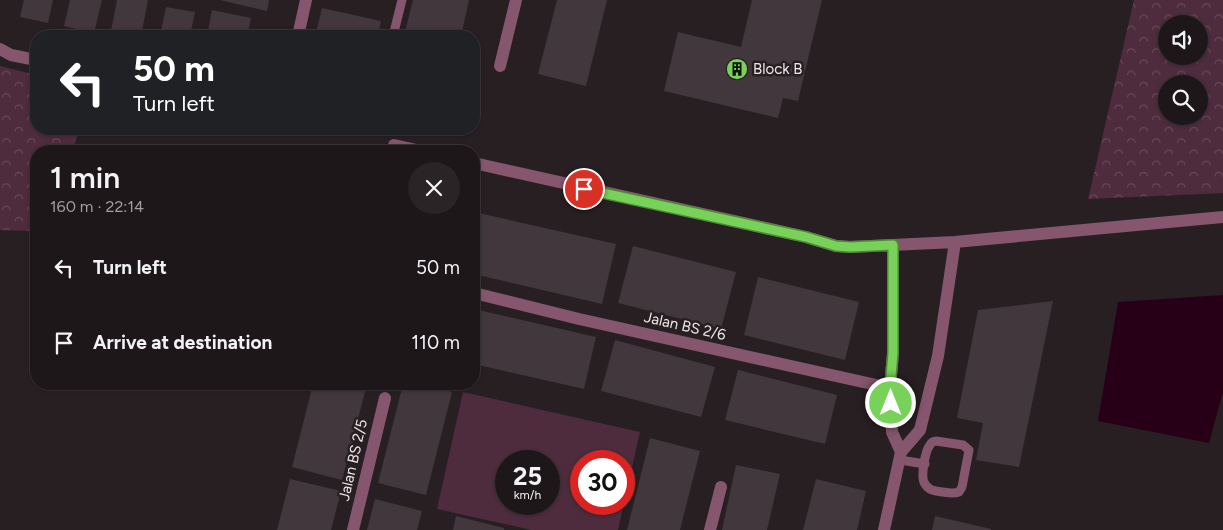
<!DOCTYPE html>
<meta charset="utf-8">
<style>
body{margin:0;font-family:Figtree,sans-serif;background:#2b2427;color:#f1f3f6;height:100vh;display:flex;flex-direction:column;font-size:19px;white-space:nowrap}
*{box-sizing:border-box;margin:0}
p{font-size:16px;color:#a19fa2}
.icon{flex:none;width:28px;height:28px;fill:none;stroke:currentColor;stroke-width:2;stroke-linecap:round;stroke-linejoin:round}
.map{position:relative;flex:1;overflow:hidden}
.side{position:absolute;left:30px;top:145px;width:450px;height:245px;display:flex;flex-direction:column;background:#1e171a;border-radius:20px;box-shadow:0 1px 4px #0004,0 0 0 1px #3c3639}
.side>*{flex:none}
.hud{position:absolute;left:30px;top:30px;width:450px;height:105px;border-radius:20px;box-shadow:0 1px 4px #0004,0 0 0 1px #3c3639;background:#202124;color:#fff;overflow:hidden}
.controls{position:absolute;left:1158px;top:15px;display:grid;gap:10px}
.controls a{display:grid;place-items:center;width:50px;height:50px;border-radius:50%;background:#1e171a;box-shadow:0 1px 4px #0004,0 0 0 1px #3c3639;font-size:25px}
.speed{position:absolute;left:495px;top:450px;display:flex;gap:10px;font-size:25px;font-weight:700;text-align:center}
.speed>*{display:grid;place-content:center;width:65px;height:65px;border-radius:50%;background:#1e171a;box-shadow:0 1px 4px #0004,0 0 0 1px #3c3639;line-height:1}
.speed small{font-size:12px;font-weight:400}
.speed .limit{border:8px solid #d22;background:#fff;color:#111}
.pin{position:absolute;display:grid;place-items:center;width:42px;height:42px;color:#fff;margin:-21px;border:2px solid #fff;border-radius:50%;box-shadow:0 1px 5px #0007}
.me{position:absolute;width:55px;margin:-28px;rotate:0deg;stroke-linejoin:round;filter:drop-shadow(0 0 4px #0008)}
.turn{display:flex;align-items:center;gap:18px;height:105px;padding:0 20px;font-size:22px}
.turn .icon{width:65px;height:65px;stroke-width:2.5}
.turn b{display:block;font-size:35px;line-height:42px}
.round{display:grid;place-items:center;flex:none;width:52px;height:52px;border-radius:26px;background:#2b2427}
.overview{display:flex;align-items:center;justify-content:space-between;height:85px;padding:0 20px}
h1{font-size:30px;font-weight:600;line-height:38px}
ul{padding:0;list-style:none}
li{display:flex;align-items:center;gap:15px;height:75px;padding:0 20px}
li div{flex:1}
li b{display:block;font-size:19px}
li em{font-style:normal}
.map>svg:first-child{display:block}
.forest{fill:url(#forest-crowns);fill-rule:evenodd}
.green{fill:#4e2b3d;fill-rule:evenodd}
.water{fill:#270017}
.building{fill:#41373c}
.lines{fill:none;stroke-linecap:round;stroke-linejoin:round}
.service{stroke:#85566d;stroke-width:9}
.minor{stroke:#85566d;stroke-width:12}
.route-casing{stroke:#4e8839;stroke-width:12}
.route{stroke:#78d158;stroke-width:9}
.labels{text-anchor:middle;stroke-width:5;stroke-linejoin:round;paint-order:stroke}
.poi-label{font-size:15px;fill:#ece6e9;stroke:#281f23;text-anchor:start}
.street-label{font-size:15px;fill:#ece6e9;stroke:#281f23}
</style>
<div class="map">
<svg width="1223" height="530" viewBox="0 0 1223 530">
<defs>
<pattern id="forest-crowns" width="20" height="18" patternUnits="userSpaceOnUse" patternTransform="scale(1.25)"><rect width="20" height="18" fill="#4e2b3d"/><path d="M2 6a3 3 0 1 1 6 0M12 15a3 3 0 1 1 6 0" fill="none" stroke="#684a59"/></pattern>
</defs>
<rect width="100%" height="100%" fill="#281f23"/>
<path class="forest" d="M1134,0H1223V193L1088,199ZM1166,24H1199V56H1166ZM1166,84H1199V116H1166Z
M0,66L36,75V129H79L73,151H36V226L32,231L0,230Z"/>
<path class="green" d="M463,392L640,432L618,530H532L437,509ZM506,461H549V504H506ZM581,461H624V504H581Z"/>
<path class="water" d="M1223,295V392L1209,443L1098,421L1118,302Z"/>
<path class="building" d="M24,0H53L48,23L20,17Z
M70,0H102L94,33L64,26Z
M117,0H148L141,36H110Z
M220,0H269L267,11Z
M413,0H469L461,36H404Z
M557,0H607L586,86L538,74Z
M752,0H822L798,101L783,98L778,118L664,91L678,32L741,47Z
M166,7L195,12L190,36H160Z
M322,8L381,21L378,36H330L316,33Z
M212,10L251,18L247,36H207Z
M474,212L616,244L602,304L474,274Z
M633,246L736,272L721,329L618,303Z
M758,277L859,302L845,360L744,335Z
M1053,301L1019,467L976,460L983,423L957,418L978,310Z
M474,309L596,337L584,389L474,364Z
M615,340L715,367L701,417L601,391Z
M738,370L837,395L825,444L725,420Z
M313,384H367L342,480L292,467Z
M403,384H421L452,392L426,495L378,483Z
M650,438L700,451L680,530H627Z
M736,465L780,474L767,530H722Z
M290,479L341,491L331,530H277Z
M816,479L866,491L857,530H803Z
M375,499L422,511L417,530H367Z
M456,516L504,528V530H453Z
M935,516L991,529V530H932Z"/>
<g class="lines">
<path class="service" d="M393,36L402,0
M936,441L963,445L969,450L962,487L959,492C953,494 949,493 943,492C936,491 929,491 925,484C920,478 925,451 930,445C932,441 933,442 936,441Z
M900,460L925,464"/>
<path class="minor" d="M298,36L306,0
M0,49L11,55L36,60
M500,66L516,0
M394,145L421,151
M474,163L806,237L836,246L850,247L955,242L1223,217
M893,245V353L890,388L892,432L901,452
M474,293L579,319L890,388
M901,452L920,430L938,356L955,242
M353,530L385,398
M710,530L721,487
M884,530L901,452"/>
</g>
<g class="lines">
<g class="route-casing">
<path id="route" d="M584,189L806,237L836,246L850,247L893,245V353L890,388L891,403"/>
</g>
<use href="#route" class="route"/>
</g>
<defs>
<g id="building-disc" transform="scale(1.125)"><circle r="9.5" fill="#78d158" stroke="#281f23"/><path d="M-4-6H4V6H1V3H-1V6H-4ZM-2.5-4.3h1.7v1.8h-1.7ZM.8-4.3h1.7v1.8H.8ZM-2.5-1h1.7V.8h-1.7ZM.8-1h1.7V.8H.8Z" fill="#111"/></g>
</defs>
<g fill-rule="evenodd">
<use href="#building-disc" x="737" y="69"/>
</g>
<g class="labels">
<g class="poi-label">
<text x="753" y="74">Block B</text>
</g>
<g class="street-label">
<text transform="translate(685 326) rotate(13)" y="5">Jalan BS 2/6</text>
<text transform="translate(353 460) rotate(-77)" y="5">Jalan BS 2/5</text>
</g>
</g>
</svg>
<div class="controls">
<a><svg class="icon" aria-label="sound" viewBox="0 0 24 24"><path d="M4 9h4l5-4v14l-5-4H4zM17 9q2 3 0 6"/></svg></a>
<a><svg class="icon" aria-label="search" viewBox="0 0 24 24"><circle cx="10" cy="10" r="6"/><path d="M15 15l6 6"/></svg></a>
</div>
<div class="speed"><div>25<small>km/h</small></div><div class="limit">30</div></div>
<div class="pin" style="left:584px;top:189px;background:#d93025"><svg class="icon" aria-label="arrive" viewBox="0 0 24 24"><path d="M6 21V4h12l-3 4 3 4H6"/></svg></div>
<svg class="me" style="left:891px;top:403px" viewBox="-20 -20 40 40"><circle r="17" fill="#78d158" stroke="#fff" stroke-width="3"/><path d="M0-11L8 9 0 5-8 9z" fill="#fff"/></svg>
<div class="hud">
<div class="turn"><svg class="icon" aria-label="left" viewBox="0 0 24 24"><path d="M17 20v-9H6M10 6l-5 5 5 5"/></svg><div><b>50 m</b>Turn left</div></div>
</div>
<section class="side">
<div class="overview"><div><h1>1 min</h1><p>160 m · 22:14</p></div><a class="round"><svg class="icon" aria-label="close" viewBox="0 0 24 24"><path d="M6 6l12 12M18 6L6 18"/></svg></a></div>
<ul>
<li><svg class="icon" aria-label="left" viewBox="0 0 24 24"><path d="M17 20v-9H6M10 6l-5 5 5 5"/></svg><div><b>Turn left</b></div><em>50 m</em></li>
<li><svg class="icon" aria-label="arrive" viewBox="0 0 24 24"><path d="M6 21V4h12l-3 4 3 4H6"/></svg><div><b>Arrive at destination</b></div><em>110 m</em></li>
</ul>
</section>
</div>
